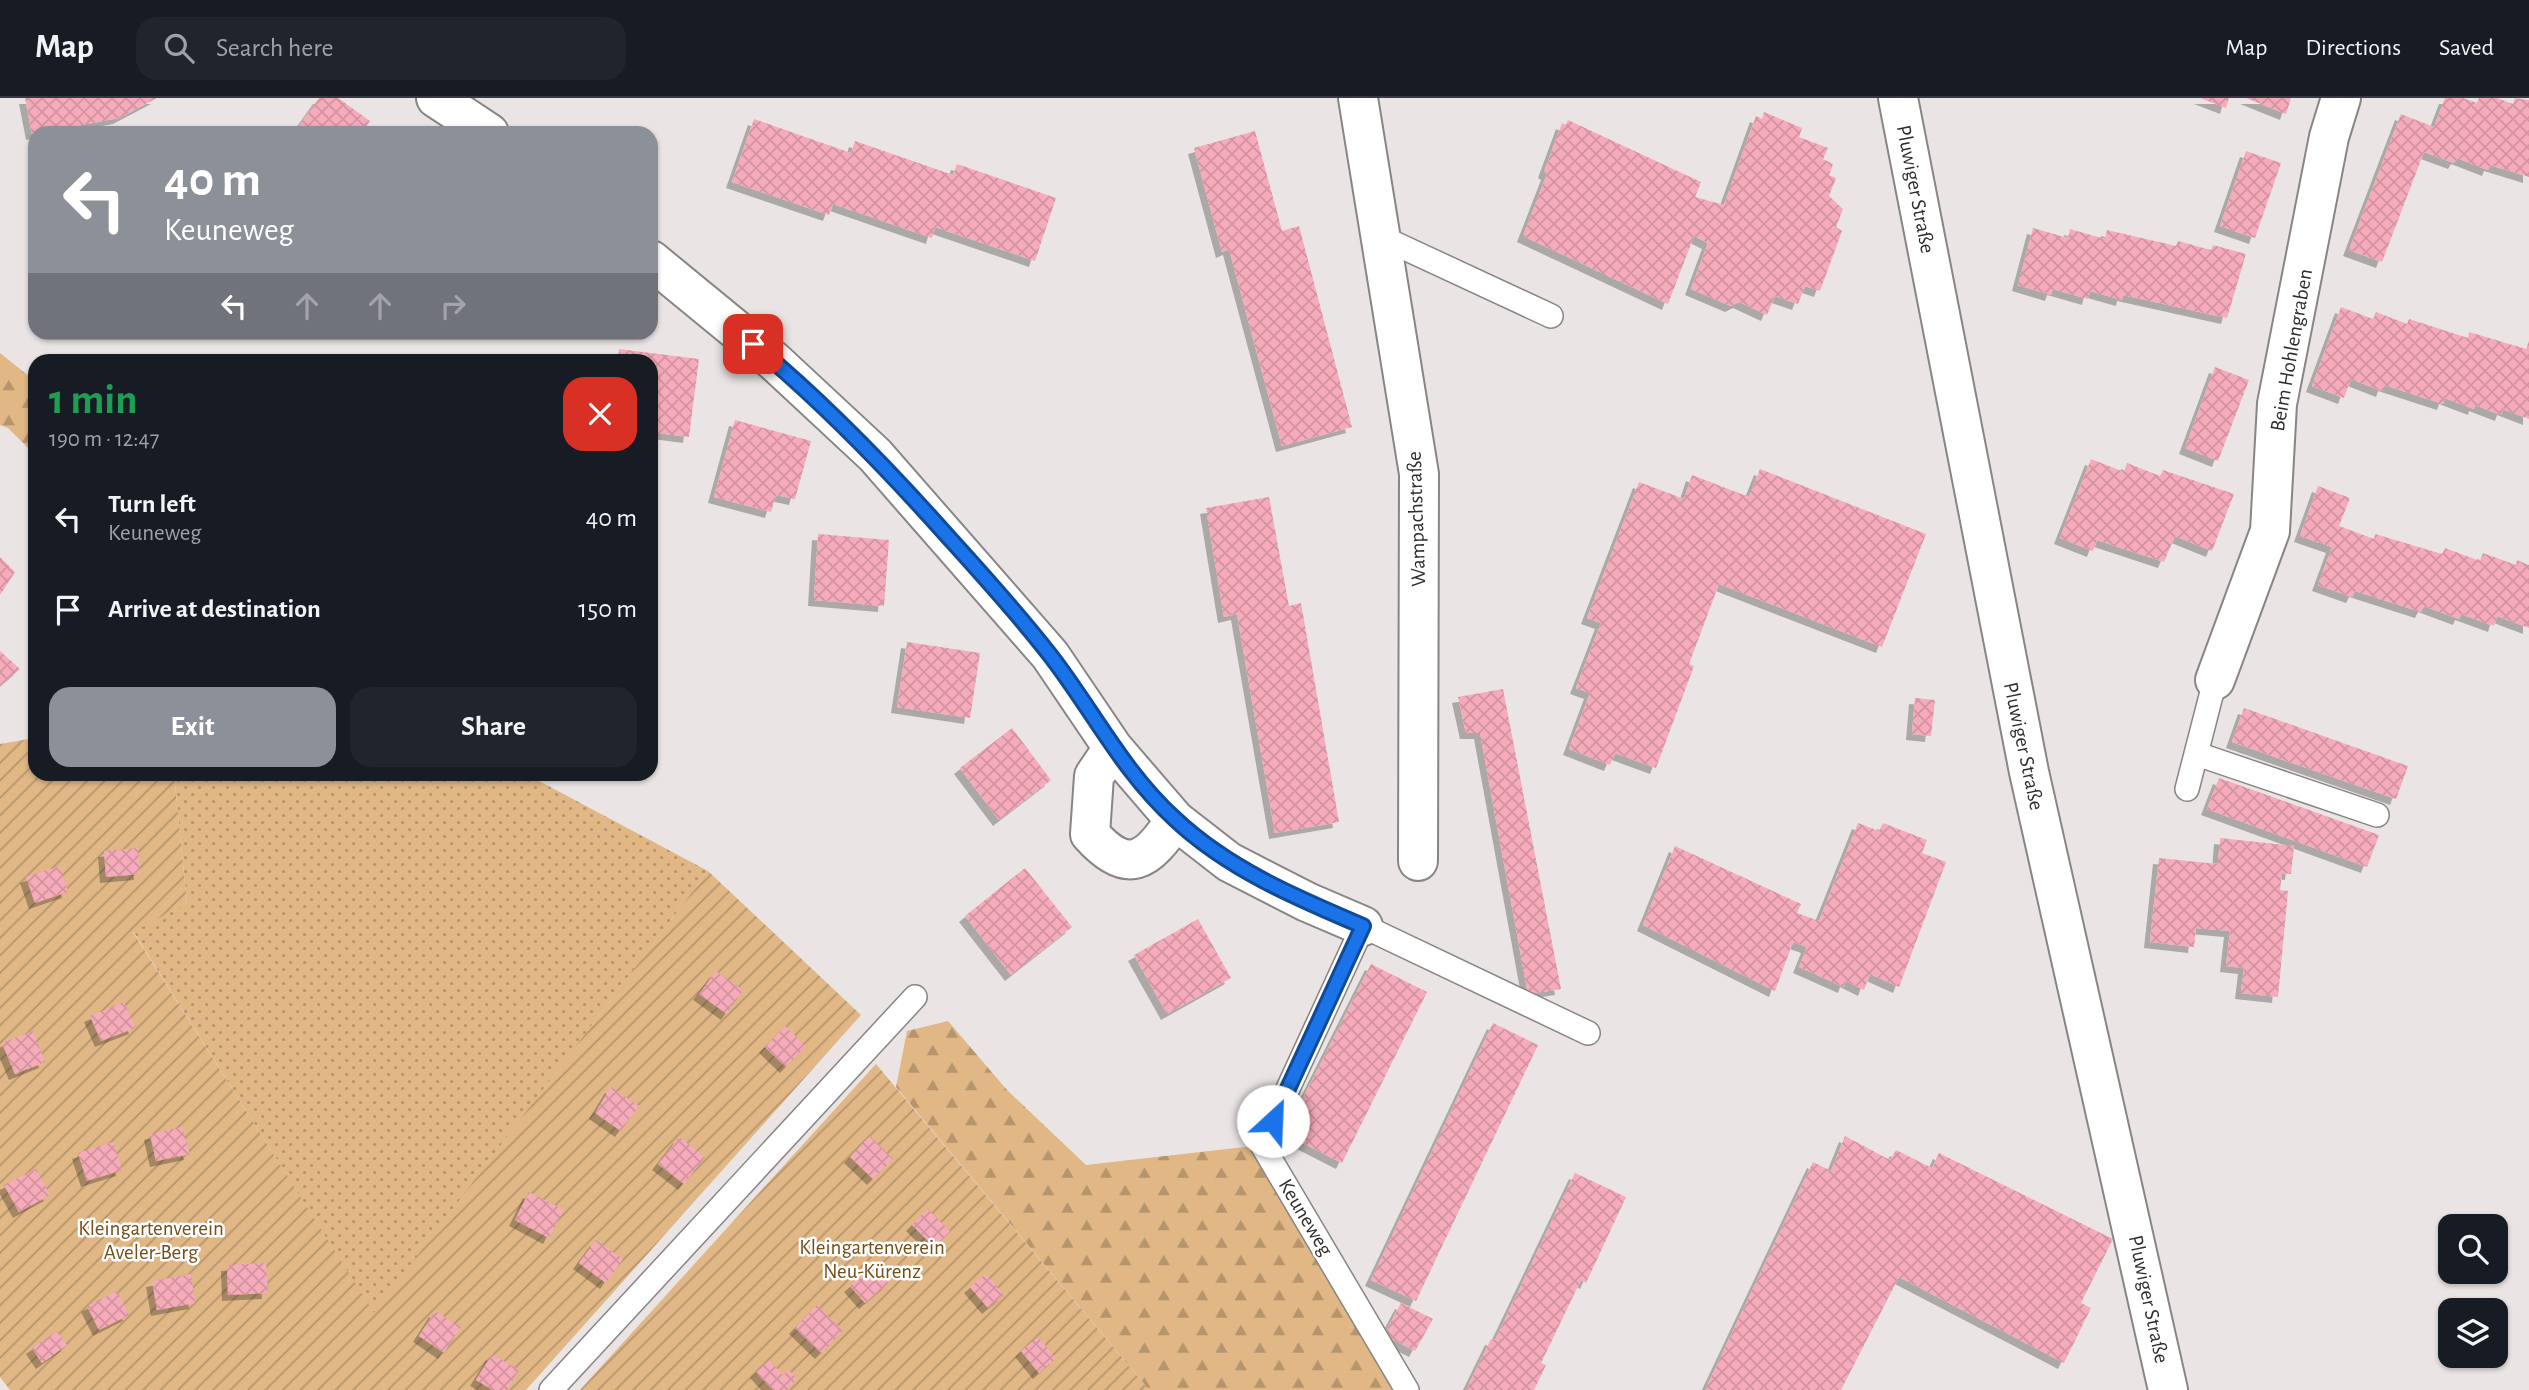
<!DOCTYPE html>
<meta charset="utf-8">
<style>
body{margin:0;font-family:"Alegreya Sans",sans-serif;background:#20242c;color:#f1f3f6;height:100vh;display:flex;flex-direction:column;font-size:26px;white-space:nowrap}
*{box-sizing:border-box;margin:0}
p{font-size:23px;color:#9ea1a6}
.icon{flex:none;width:38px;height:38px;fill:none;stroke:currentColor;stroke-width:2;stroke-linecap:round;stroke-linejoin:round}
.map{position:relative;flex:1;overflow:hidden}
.drawer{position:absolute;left:28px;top:256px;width:630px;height:427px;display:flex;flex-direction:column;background:#171b24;border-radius:21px;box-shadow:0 2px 5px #0004}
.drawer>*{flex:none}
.banner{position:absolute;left:28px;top:28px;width:630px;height:214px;border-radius:21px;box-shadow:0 2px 5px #0004;background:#8c9099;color:#fff;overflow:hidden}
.fabs{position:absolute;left:2438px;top:1116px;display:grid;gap:14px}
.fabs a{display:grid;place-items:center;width:70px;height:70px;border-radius:14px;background:#171b24;box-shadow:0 2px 5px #0004;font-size:35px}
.pin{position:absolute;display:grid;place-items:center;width:60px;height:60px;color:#fff;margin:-30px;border-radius:14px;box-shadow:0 4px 10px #0006}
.me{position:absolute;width:77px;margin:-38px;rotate:25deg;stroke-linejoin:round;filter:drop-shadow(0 0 5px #0008)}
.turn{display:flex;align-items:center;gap:24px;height:147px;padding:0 21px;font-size:32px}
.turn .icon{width:91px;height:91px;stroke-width:2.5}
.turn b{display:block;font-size:49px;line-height:60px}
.lanes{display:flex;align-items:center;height:66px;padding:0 21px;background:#0003;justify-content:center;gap:35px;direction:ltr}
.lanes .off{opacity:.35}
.round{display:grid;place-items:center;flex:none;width:74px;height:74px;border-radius:21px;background:#20242c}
.summary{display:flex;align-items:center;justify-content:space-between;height:119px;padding:0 21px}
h1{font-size:42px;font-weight:700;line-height:52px;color:#1e9e55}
.button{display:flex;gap:14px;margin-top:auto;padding:14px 21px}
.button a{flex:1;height:80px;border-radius:21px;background:#8c9099;color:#fff;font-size:28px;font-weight:700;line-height:80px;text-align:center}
.button a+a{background:#20242c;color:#f1f3f6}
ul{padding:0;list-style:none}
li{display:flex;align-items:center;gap:21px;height:91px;padding:0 21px}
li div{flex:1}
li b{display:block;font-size:26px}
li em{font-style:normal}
header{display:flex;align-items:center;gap:42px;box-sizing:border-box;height:98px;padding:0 35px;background:#171b24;border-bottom:2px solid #363941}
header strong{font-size:33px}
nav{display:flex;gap:38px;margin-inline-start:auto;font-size:24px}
.search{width:490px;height:63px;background:#20242c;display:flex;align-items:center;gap:18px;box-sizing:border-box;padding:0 24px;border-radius:21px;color:#9ea1a6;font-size:26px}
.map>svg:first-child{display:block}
.grass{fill:url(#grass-dots)}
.forest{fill:url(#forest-firs)}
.garden{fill:url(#garden-furrows)}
.building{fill:url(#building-cross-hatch);filter:url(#shadow)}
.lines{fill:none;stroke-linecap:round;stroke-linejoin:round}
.lane-casing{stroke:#898584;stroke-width:26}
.street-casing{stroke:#898584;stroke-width:42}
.lane{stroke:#fff;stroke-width:23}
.street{stroke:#fff;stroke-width:38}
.route-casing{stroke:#114b97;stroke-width:18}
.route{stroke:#1a73e8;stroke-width:12}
.labels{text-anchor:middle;stroke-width:5;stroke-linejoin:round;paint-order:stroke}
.street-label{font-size:21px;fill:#2e2d2c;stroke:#fff}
.park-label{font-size:21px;fill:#754e18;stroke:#fff}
</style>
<header>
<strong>Map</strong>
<div class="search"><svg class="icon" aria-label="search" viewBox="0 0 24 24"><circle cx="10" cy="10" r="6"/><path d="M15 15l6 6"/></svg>Search here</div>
<nav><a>Map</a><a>Directions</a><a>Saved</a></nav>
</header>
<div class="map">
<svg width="2529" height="1292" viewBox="0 0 2529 1292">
<defs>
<pattern id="grass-dots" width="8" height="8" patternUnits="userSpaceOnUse" patternTransform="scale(1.75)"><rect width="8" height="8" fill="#e0b785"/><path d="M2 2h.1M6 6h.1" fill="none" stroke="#b6956d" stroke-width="1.8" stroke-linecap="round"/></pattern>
<pattern id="forest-firs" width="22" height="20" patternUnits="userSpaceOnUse" patternTransform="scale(1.75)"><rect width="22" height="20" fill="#e0b785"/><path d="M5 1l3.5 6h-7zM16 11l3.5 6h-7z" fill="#b6956d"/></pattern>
<pattern id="garden-furrows" width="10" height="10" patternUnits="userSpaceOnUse" patternTransform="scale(1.75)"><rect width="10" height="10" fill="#e0b785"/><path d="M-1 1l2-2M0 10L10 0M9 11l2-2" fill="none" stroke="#b6956d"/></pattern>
<pattern id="building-cross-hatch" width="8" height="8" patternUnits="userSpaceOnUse" patternTransform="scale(1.75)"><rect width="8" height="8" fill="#f6abba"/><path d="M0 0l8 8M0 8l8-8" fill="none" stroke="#d393a0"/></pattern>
<filter id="shadow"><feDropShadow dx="-6" dy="6" stdDeviation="0" flood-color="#0004"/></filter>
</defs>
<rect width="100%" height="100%" fill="#eae5e4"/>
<path class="grass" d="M174,676H526L708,773L374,1216L133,833L187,805Z"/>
<path class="forest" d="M0,255L35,283V357L8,330L0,327Z
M948,923L1007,992L1086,1067L1262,1047L1394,1292H1149L896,989L907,933Z"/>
<path class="garden" d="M35,640V676H174L187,805L133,834L374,1215L708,773L861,917L526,1292H10L0,1279V646Z
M876,966L1149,1292H580Z"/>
<path class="building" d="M25,0H157L119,20L32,36Z
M319,0H338L370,23L362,35H294Z
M2200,0H2229L2226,10Z
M2246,0H2291L2286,16Z
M2445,0H2463L2477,5L2479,0H2497L2513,6L2515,0L2529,2V79L2490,67L2488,72L2457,60L2454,65L2424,54L2382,164L2349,152L2401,16L2434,29Z
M1764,14L1802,30L1799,39L1828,50L1823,61L1833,66L1829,77L1836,80L1829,98L1843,111L1836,129L1842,133L1820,193L1805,188L1798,206L1775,198L1767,217L1739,204L1731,208L1691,191L1708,145L1694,138L1668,206L1523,138L1547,76L1544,74L1562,25L1566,27L1568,22L1701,84L1695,99L1724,107L1756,18L1762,21Z
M754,21L851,55L855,43L953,77L957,66L1056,100L1035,163L935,129L932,140L833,106L829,117L732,84Z
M1255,33L1282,133L1299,128L1352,329L1282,348L1229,151L1222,154L1194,50Z
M2246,53L2281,65L2255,140L2220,128Z
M2033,130L2068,140L2070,131L2105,141L2107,132L2176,148L2178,143L2211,152L2213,147L2246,156L2227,220L2123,197L2122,202L2090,193L2088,201L2053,191L2051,197L2018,187Z
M2341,209L2373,221L2376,214L2407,226L2409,221L2468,240L2469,234L2526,251L2529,243V321L2503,311L2501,317L2475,307L2474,311L2445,300L2443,306L2384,287L2382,293L2351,281L2344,300L2312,288Z
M619,251L699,261L689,339L651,334V262H618Z
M2215,269L2249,282L2218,363L2185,350Z
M735,322L811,343L795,401L776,397L771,414L714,399Z
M2091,361L2124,374L2127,365L2160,378L2163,372L2234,396L2212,453L2175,438L2164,464L2097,442L2093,453L2060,440Z
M1760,371L1926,436L1882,549L1719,486L1689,566L1694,568L1656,670L1615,655L1610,667L1569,651L1590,595L1576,590L1601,525L1587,520L1639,384L1684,401L1692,377L1749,399Z
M2318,388L2350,400L2339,428L2374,441L2375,436L2442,456L2445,450L2480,463L2483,455L2516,467L2517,462L2529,467V530L2497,518L2494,528L2461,516L2459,521L2424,508L2421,514L2355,493L2352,499L2318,487L2332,449L2300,438Z
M1269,399L1289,508L1301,505L1339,724L1275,735L1237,516L1224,519L1206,410Z
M818,436L889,442L884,508L814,502Z
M0,459L15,474L0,497Z
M907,544L980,555L970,620L897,609Z
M0,553L20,571L0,588Z
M1503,591L1561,891L1528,896L1480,635H1466L1458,599Z
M1915,600L1935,602L1931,638L1912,636Z
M2244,610L2408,668L2396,701L2232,644Z
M1012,630L1051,682L999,722L960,670Z
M2219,680L2379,737L2367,769L2207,711Z
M1858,725L1879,733L1883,725L1927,742L1922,755L1946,764L1899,889L1870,876L1864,892L1846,883L1844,889L1799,869L1807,849L1793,844L1775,893L1643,827L1675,748L1801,806L1797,815L1819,823Z
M2220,740L2294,748L2291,776L2282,775L2280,792L2288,793L2278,899L2241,895L2244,870L2226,868L2230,833L2196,830L2194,849L2150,844L2159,760L2218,766Z
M138,750L140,776L106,779L104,753Z
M60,768L68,794L35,805L26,779Z
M1025,770L1072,829L1011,877L965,818Z
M1198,821L1231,880L1167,916L1134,857Z
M1371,866L1427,894L1342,1065L1285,1036Z
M716,873L743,892L727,916L699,896Z
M124,904L135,930L101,943L90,918Z
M1493,925L1538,947L1416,1203L1371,1182Z
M785,928L806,948L786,969L765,949Z
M33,933L45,964L15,976L2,945Z
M611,989L639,1008L621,1033L595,1015Z
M182,1029L190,1056L156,1063L150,1036Z
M870,1038L893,1061L873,1081L850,1059Z
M1845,1038L1890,1062L1896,1052L1932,1070L1939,1055L2113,1141L2081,1205L2091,1210L2064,1265L1899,1179L1841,1292H1705L1813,1064L1831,1073Z
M679,1039L705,1059L684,1086L658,1066Z
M113,1044L122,1072L87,1083L78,1055Z
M36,1071L50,1097L19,1114L4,1087Z
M1575,1075L1626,1099L1586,1185L1581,1182L1541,1265L1546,1267L1534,1292H1466L1491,1241L1495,1242Z
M529,1094L564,1112L549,1140L515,1122Z
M928,1111L950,1133L934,1149L912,1127Z
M596,1142L623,1161L606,1185L579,1165Z
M266,1165L268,1195L228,1197L227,1167Z
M874,1168L889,1185L865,1205L850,1188Z
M191,1176L195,1205L157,1212L152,1183Z
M986,1176L1004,1197L988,1210L970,1189Z
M117,1193L129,1217L99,1232L87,1208Z
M1401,1205L1433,1221L1415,1253L1384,1237Z
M817,1207L843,1233L821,1255L795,1230Z
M435,1213L461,1229L444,1255L419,1238Z
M57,1233L67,1247L42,1265L32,1250Z
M1038,1239L1056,1260L1039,1275L1021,1253Z
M492,1256L519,1272L507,1292H493L476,1282Z
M769,1262L783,1277L789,1272L797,1281L786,1292H773L756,1274Z"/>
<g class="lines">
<g class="lane-casing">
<path id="lane" d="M1381,139L1551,218
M2197,656L2377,717
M2187,691L2215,582
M551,1292L915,899
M1407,1292L1262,1047L1363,828L1588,935"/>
</g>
<g class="street-casing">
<path id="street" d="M436,0L489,35
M1358,0L1419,376L1418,763
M1898,0L2029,674L2168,1292
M651,162L774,263L875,357L1050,557L1113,650L1175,722L1229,764L1307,804L1363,828
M2215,582L2270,433L2277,306L2329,39L2341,0
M1113,650L1094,678L1090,736C1128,779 1148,763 1175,722"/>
</g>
<use href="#lane" class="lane"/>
<use href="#street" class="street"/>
</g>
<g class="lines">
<g class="route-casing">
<path id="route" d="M753,246C822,303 883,366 942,432C979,473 1016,513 1050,557C1092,611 1123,674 1175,721C1228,771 1297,800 1363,828L1273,1023"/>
</g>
<use href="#route" class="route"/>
</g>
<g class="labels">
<g class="street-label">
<text transform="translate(1916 91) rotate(79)" y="7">Pluwiger Straße</text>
<text transform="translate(2291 252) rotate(-80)" y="7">Beim Hohlengraben</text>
<text transform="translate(1416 421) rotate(-92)" y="7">Wampachstraße</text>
<text transform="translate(2024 648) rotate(78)" y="7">Pluwiger Straße</text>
<text transform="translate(1306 1119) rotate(59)" y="7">Keuneweg</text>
<text transform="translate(2149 1201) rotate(78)" y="7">Pluwiger Straße</text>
</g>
<g class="park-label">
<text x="151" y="1137">Kleingartenverein<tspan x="151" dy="24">Aveler-Berg</tspan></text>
<text x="872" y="1156">Kleingartenverein<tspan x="872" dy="24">Neu-Kürenz</tspan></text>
</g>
</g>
</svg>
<div class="fabs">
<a><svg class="icon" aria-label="search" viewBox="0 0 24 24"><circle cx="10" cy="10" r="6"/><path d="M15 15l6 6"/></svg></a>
<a><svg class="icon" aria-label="layers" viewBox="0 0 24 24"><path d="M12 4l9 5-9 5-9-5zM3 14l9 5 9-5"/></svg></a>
</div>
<div class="pin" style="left:753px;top:246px;background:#d93025"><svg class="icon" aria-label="arrive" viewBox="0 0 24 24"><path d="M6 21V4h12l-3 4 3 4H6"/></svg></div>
<svg class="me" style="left:1273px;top:1023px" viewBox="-20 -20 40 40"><circle r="19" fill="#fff"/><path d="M0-13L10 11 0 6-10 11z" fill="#1a73e8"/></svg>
<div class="banner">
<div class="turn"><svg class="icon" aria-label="left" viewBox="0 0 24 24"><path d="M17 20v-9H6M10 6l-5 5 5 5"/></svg><div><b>40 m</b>Keuneweg</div></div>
<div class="lanes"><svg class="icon" aria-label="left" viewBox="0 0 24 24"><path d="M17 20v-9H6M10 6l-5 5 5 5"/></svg><svg class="icon off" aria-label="ahead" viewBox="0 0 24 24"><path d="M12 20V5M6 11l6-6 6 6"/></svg><svg class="icon off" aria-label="ahead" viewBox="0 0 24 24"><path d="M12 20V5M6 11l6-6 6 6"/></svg><svg class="icon off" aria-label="right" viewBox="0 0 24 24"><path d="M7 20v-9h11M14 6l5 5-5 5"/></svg></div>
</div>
<section class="drawer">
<div class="summary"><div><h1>1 min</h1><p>190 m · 12:47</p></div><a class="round" style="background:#d93025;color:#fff"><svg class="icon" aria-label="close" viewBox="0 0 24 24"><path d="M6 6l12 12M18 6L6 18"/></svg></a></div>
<ul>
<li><svg class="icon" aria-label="left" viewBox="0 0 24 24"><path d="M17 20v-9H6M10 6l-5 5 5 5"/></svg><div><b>Turn left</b><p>Keuneweg</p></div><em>40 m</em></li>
<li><svg class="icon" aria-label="arrive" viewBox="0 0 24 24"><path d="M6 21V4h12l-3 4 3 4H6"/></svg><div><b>Arrive at destination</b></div><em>150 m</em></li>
</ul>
<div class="button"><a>Exit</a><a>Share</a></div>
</section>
</div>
